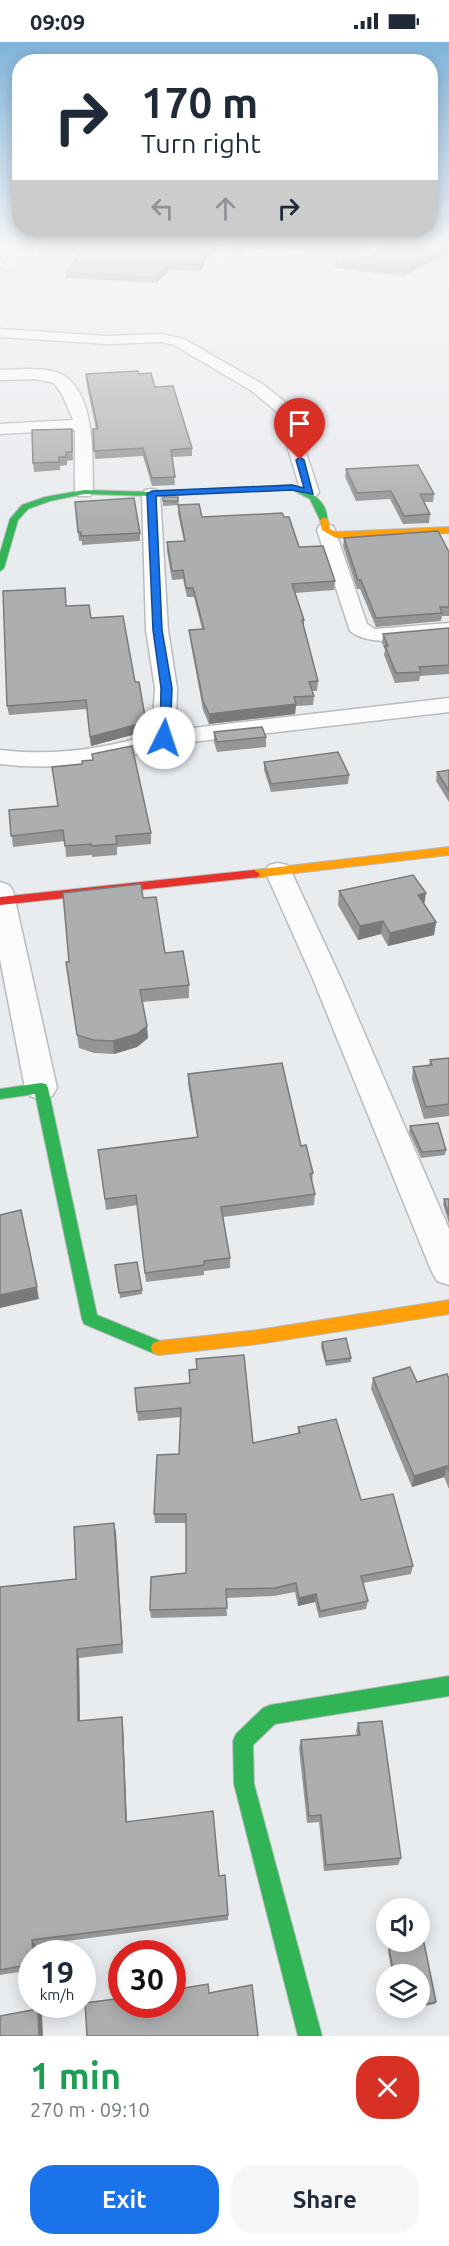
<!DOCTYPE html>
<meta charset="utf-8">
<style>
body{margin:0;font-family:Ubuntu,sans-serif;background:#f6f6f7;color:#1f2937;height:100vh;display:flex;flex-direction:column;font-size:22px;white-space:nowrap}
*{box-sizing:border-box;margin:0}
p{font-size:20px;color:#747a83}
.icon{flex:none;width:33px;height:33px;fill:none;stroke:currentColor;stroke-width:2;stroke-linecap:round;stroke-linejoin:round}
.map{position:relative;height:1994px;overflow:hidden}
.sheet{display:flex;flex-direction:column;background:#fff;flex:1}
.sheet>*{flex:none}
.top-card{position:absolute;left:12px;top:12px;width:426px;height:183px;border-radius:24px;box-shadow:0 3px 15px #0003;background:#fff;color:#1f2937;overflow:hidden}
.fabs{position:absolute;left:376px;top:1856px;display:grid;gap:12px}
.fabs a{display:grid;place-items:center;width:54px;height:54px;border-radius:50%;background:#fff;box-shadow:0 3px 15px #0003;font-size:30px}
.speed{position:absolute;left:18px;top:1898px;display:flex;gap:12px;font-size:30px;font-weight:700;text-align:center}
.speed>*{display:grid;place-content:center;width:78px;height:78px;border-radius:50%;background:#fff;box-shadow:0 3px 15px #0003;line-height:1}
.speed small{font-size:15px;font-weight:400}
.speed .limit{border:9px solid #d22;background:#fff;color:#111}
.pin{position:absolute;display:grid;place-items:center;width:51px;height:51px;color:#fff;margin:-62px -26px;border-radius:50% 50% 50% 0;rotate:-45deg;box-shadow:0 0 6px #0007}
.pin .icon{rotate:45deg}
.me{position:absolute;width:66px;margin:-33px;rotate:4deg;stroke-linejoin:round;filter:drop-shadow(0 0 4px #0008)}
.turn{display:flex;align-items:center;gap:21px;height:126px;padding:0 30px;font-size:27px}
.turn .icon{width:78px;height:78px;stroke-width:2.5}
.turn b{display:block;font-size:42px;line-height:51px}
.lanes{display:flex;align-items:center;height:57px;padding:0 30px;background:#0003;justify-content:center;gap:30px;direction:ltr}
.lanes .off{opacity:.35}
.round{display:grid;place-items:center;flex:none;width:63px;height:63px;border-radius:24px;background:#f6f6f7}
.overview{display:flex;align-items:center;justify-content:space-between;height:102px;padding:0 30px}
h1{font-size:36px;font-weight:700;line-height:45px;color:#1e9e55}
.primary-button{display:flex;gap:12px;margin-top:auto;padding:12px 30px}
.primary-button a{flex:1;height:69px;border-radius:24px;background:#1a73e8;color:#fff;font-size:24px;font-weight:700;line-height:69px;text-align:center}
.primary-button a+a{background:#f6f6f7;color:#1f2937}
.status{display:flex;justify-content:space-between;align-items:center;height:42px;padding:0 30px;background:#fff;direction:ltr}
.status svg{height:16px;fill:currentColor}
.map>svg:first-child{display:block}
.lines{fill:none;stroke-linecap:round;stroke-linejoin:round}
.street-casing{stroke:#b9bbbe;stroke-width:3}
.fast-casing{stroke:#b9bbbe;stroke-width:2}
.slow-casing{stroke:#b9bbbe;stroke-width:2}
.jam-casing{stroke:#b9bbbe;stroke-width:2}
.street{fill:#fcfcfd;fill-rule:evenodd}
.fast{fill:#30b455;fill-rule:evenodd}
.slow{fill:#ff9f0a;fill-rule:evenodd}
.jam{fill:#e5322d;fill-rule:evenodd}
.wall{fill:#959697}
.shaded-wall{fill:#797a7b}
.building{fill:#adaeb0;stroke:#797a7b;stroke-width:1.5}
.route{fill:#1a73e8;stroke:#114b97;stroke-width:1.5}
</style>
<div class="status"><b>09:09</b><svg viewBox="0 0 49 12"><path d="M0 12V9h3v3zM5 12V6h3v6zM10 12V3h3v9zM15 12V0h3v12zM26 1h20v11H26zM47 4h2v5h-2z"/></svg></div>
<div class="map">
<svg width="449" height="1994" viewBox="0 0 449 1994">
<rect width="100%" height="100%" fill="#e9ecef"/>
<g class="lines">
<g class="street-casing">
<path id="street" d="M19,201H32L14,228H4L2,225Z
M218,201H230L226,220H216L214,217Z
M375,201H390L369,219H359L357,216Z
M0,287L107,294L161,292L184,297L264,343L291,365L319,450L316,454H304L301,450L277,370L252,349L174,303L161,300L107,302L0,295Z
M25,327C38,327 55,327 66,335C96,357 92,417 93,450L90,454H78L75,450V388L0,392V382L73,378L62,352L54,341L35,337L0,338V328Z
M151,447L157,448L160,452L168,588L177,646L176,688L449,656V670L167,703C113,721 57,729 0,722V708C52,714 102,708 152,692L155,646L146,588L142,452L145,448Z
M326,482L333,484L335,488L367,582L375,587L449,581V593C421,596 373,607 350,589L317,488L319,484Z
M278,821L287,823L291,829L341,937L449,1187V1243L437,1239L431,1228L313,937L265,829L269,823Z
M0,840L9,843L13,849L57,1046L52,1054L41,1058L30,1054L25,1046L0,917Z"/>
</g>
<g class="fast-casing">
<path id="fast" d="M292,443C310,449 329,459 327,480H321L310,457L291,447L151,454L84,452L50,459L28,467L18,478L4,526L0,529V511L10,477L22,463L45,455L84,448L151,450Z
M41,1041L46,1042L48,1046L97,1273L165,1301L167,1306L165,1311L159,1313L153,1311L84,1282L82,1277L35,1052L0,1057V1047Z
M449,1634V1654L275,1682L253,1703L254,1742L322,1994H298L234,1742L233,1699L236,1692L263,1666L270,1663Z"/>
</g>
<g class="slow-casing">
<path id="slow" d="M324,475L328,478L330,487L337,490L449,485V491L336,496L322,488L320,478Z
M449,805V813L254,836L248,832L254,828Z
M449,1258V1272L258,1302L159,1313L153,1311L151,1306L153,1301L159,1299L258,1288Z"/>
</g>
<g class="jam-casing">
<path id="jam" d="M254,828L260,832L258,835L0,863V855Z"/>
</g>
<use href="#street" class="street"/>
<use href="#fast" class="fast"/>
<use href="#slow" class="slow"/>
<use href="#jam" class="jam"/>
</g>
<path class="wall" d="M216,201L212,215H206L203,226L199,229L170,228L156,241L66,236V231L79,212H38V206Z
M231,201H372L357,213L358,214L371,215L449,201L403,234L335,226L336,217L339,212L243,205L239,214H230Z
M86,332H139L155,345L192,406V414L172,415L175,443L152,444L143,414L95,417L93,387H96L86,340Z
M72,387L73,418L67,419V423L60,424V428L34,430L33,421Z
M346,427L434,452L433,460H424L430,472L429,481L403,482L390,457L356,459L345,435Z
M163,455H178L179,463L202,475H284L299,505L335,539L334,548L295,551L304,578V585L318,639L317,649H312L314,654L313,663L296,664L295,672L209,682L203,668L190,597L189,588L202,587L194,555H187L183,537L172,538L167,509V500L184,499L178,472V463L163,464Z
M75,460L140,491V499L82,503V499H79Z
M344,496L449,510V574H442L441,579L376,585L360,547H357L343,504Z
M67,564L91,576L146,680L147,689L91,704L87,667L9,673L7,664Z
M449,586V632L420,634L419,639L395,641L384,613L385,608L382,601L383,592Z
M214,690L266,695V705L217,710L214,700Z
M264,720L349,733L348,742L271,750L264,728Z
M449,728V760L436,739L437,730Z
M9,768L151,791V802L117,805V813L92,815V813L66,815L65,799L13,805Z
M339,849L424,862L436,880L434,893L388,904L381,892L358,898L338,863Z
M143,856L165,911L189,943V956L142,960L148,996L137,1005L114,1012L94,1011L79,1006L66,920H69Z
M449,1016V1074L424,1077L412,1037L413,1025L429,1024L430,1018Z
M188,1032L301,1104L313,1131L312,1141L315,1152L314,1163L223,1175L230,1216V1226L204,1229V1233L146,1240L137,1163L106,1168L98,1108L197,1095L188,1042Z
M410,1084L446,1108L445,1113L421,1116L409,1090Z
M444,1157H449V1182L443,1162Z
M115,1223L142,1248V1252L120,1256Z
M322,1300L351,1316V1320L326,1324L321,1305Z
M196,1317L253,1401L298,1392V1385L361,1458L413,1524L411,1532L363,1541L368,1559L366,1567L319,1576L315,1560L298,1564L295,1550L274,1554L226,1556L227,1574L151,1576L150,1568L186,1531V1481H155L154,1472L179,1412L181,1375L138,1379L135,1346L190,1341L197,1327Z
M373,1336L417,1340L449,1337V1447L444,1435L412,1445L371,1347Z
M114,1481L116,1491L123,1611L79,1616L80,1679L123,1683L127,1779L219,1834L228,1873V1878L36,1903L32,1911V1928L0,1933V1545L76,1537Z
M358,1681L401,1816L398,1823L324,1829L319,1780L307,1781L299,1706L301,1698L357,1693L356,1689Z
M424,1901L436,1960L435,1962L420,1965V1932H392L388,1909L389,1907Z
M398,1965H419L399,1969Z"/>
<path class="shaded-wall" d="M214,201H216L212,215V210Z
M242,201H243V205L239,214V208Z
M365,201H372L356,214V209Z
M449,204V210L403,234V228Z
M206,209V215L203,226L199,229V223Z
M170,222V228L156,241V235Z
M296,662L295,672L209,682V672Z
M146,680L147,689L91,704L90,695Z
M426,851L424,864L418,853Z
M383,879L381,892L358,898L360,884Z
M436,880L434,893L388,904L390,891Z
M147,984L148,996L137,1005L114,1012L113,999Z
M37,1245L39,1257L0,1266V1253Z
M447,1424L444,1435L412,1445L414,1434Z
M114,1481L116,1491L123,1611L122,1602Z
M316,1552L315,1560L298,1564L299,1556Z
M77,1607L79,1616L80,1688L78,1679Z
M122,1675L123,1683L127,1787L126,1780Z
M32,1898L36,1903V1911H33Z
M38,1967L42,1972L43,1994H39Z"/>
<path class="building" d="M39,201H214L212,210L206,209L203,220L199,223L170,222L156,235L66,231L83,206H38Z
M231,201H242L239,208H230Z
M275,201H365L356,209L358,214L371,215L386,201H449V204L403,228L335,221L338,218L336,217L337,214L343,207Z
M138,329L139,332L151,331L155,345L173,344L192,406L171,408L175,435L152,436L143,406L94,409L93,387H98L86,332Z
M72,387V410H66V415H59V420L33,421L32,388Z
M418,423L434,452H420L430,472L404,474L391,449L357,451L346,427Z
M163,455H178V459H163Z
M134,456L140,491L81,494V490H78L75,460Z
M199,462L202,475L282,471L284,475H289L299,505L323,504L335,539L292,542L304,578H302L318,639L309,640L314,654L294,655L296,662L209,672L203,659L189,588L204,587L193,546H186L183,528L172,529L167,500L185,499L178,463Z
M438,489L449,510V565H440L442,571L376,576L361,538H358L344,496Z
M65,546L66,564L89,563L91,576L123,574L135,640H139L146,680L90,695L86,658L7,664L3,549Z
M449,586V623L419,625L421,630L396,631L385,604H388L383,592Z
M262,685L266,695L217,700L214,690Z
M132,704L151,791L116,794L117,802L91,804V802L65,804L63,788L11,794L9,768L58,764L52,725L82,722V719L93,718L92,712Z
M338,710L349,733L271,742L264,720Z
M449,728V749L437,730Z
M413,833L426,851L418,853L436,880L390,891L383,879L360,884L339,849Z
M141,842L143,856L156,855L165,911L183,909L189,943L140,948L147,984L137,992L113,999L93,998L77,993L66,920H69L63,851Z
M449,1016V1062L426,1065L413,1025L432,1023L430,1018Z
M282,1021L301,1104L306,1103L313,1131L310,1132L315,1152L221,1165L230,1216L204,1219V1223L145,1231L136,1153L105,1157L98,1108L198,1095L188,1032Z
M438,1081L446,1108L422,1110L410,1084Z
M444,1157H449V1174Z
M21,1168L37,1245L0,1253V1173Z
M137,1220L142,1248L119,1251L115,1223Z
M346,1296L351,1316L326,1319L322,1300Z
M244,1313L253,1401L300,1391L298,1385L336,1377L361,1458L393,1452L413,1524L361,1534L368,1559L320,1569L316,1552L299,1556L296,1541L275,1546L226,1547L227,1566L150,1568L151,1535L186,1531V1472H154L157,1413L179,1412L181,1366L137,1370L135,1346L190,1341L189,1328L197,1327L196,1317Z
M410,1325L417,1340L447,1332L449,1337V1429L447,1424L414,1434L373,1336Z
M114,1481L122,1602L77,1607L78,1679L122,1675L126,1780L213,1769L219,1834L225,1833L228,1873L32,1898L33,1911H32V1922L0,1928V1545L76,1537L74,1485Z
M382,1679L401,1816L326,1823L321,1773L309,1774L301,1698L360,1693L358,1681Z
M424,1901L436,1960L420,1963V1932H394L389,1907Z
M208,1942L209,1951L252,1943L258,1994H87L85,1961L122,1956V1962H172V1948Z
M38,1967L39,1994H0V1974Z"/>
<linearGradient id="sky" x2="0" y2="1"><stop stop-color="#80b4da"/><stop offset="0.42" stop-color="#f5f6f8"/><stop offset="1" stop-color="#f5f6f8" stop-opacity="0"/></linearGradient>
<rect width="449" height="481" fill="url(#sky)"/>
<path class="route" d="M300,415L304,418L313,452L292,448L156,454L162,588L172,646L170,696L168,698H160L161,646L153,588L147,452L152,449L292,443L304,446L296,418Z"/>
</svg>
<div class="fabs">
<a><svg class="icon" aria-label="sound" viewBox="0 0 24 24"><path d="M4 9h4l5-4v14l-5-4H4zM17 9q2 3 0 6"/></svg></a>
<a><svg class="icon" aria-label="layers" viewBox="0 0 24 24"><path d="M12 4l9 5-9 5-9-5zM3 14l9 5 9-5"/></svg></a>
</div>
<div class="speed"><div>19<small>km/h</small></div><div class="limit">30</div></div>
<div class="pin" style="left:300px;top:418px;background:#d93025"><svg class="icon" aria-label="arrive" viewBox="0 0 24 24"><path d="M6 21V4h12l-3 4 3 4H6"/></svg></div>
<svg class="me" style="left:164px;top:696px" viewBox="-20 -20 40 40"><circle r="19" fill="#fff"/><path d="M0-13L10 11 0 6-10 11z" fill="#1a73e8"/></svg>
<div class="top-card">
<div class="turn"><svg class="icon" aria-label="right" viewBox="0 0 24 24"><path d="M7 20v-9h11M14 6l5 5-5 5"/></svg><div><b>170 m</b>Turn right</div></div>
<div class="lanes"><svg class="icon off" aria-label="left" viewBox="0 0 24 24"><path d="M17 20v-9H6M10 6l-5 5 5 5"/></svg><svg class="icon off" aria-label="ahead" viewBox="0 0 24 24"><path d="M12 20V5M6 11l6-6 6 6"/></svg><svg class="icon" aria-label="right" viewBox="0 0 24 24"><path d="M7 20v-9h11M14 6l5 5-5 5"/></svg></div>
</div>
</div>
<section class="sheet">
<div class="overview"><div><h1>1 min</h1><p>270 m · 09:10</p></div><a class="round" style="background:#d93025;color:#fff"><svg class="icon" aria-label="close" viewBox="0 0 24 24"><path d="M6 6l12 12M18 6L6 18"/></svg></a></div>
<div class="primary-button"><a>Exit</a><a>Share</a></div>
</section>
